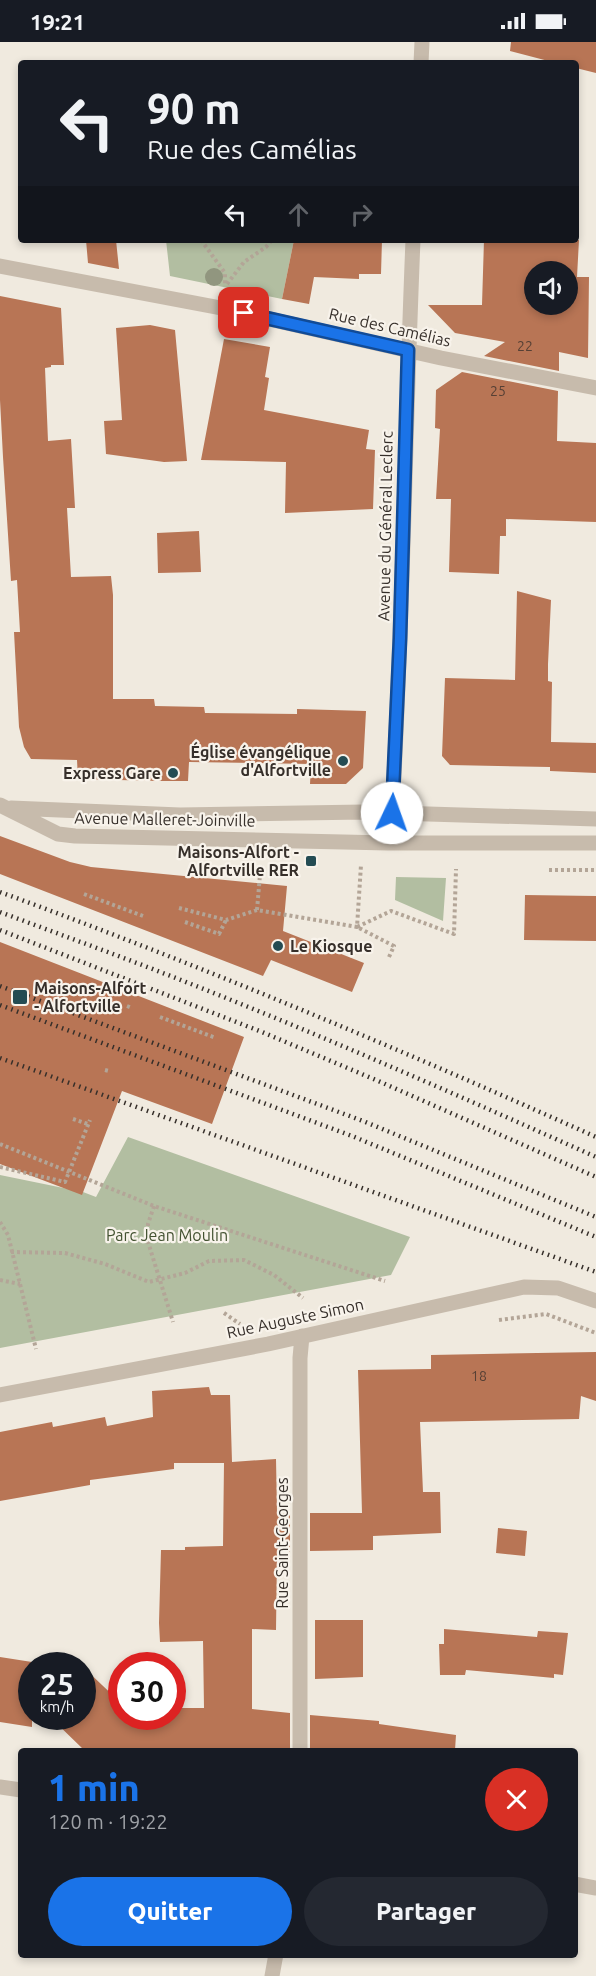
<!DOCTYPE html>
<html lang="fr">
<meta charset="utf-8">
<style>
body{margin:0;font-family:Ubuntu,sans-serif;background:#242831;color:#f1f3f6;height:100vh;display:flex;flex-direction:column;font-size:22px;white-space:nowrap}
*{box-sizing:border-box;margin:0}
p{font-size:20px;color:#9ea1a6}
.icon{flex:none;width:33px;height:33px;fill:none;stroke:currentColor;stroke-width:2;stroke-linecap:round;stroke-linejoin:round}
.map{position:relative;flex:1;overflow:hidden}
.panel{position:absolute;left:18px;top:1706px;width:560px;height:210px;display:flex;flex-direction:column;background:#171b24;border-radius:6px;box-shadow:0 3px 9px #0003}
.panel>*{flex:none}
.banner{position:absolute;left:18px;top:18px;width:561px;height:183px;border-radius:6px;box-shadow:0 3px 9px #0003;background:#171b24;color:#f1f3f6;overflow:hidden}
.fabs{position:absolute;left:524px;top:219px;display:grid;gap:12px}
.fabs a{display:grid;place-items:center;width:54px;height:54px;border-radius:50%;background:#171b24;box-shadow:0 3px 9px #0003;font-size:30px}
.speed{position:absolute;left:18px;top:1610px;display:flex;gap:12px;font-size:30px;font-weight:700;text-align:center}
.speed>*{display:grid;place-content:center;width:78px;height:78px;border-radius:50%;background:#171b24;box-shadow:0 3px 9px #0003;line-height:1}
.speed small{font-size:15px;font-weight:400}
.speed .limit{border:9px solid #d22;background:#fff;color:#111}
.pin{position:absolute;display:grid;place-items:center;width:51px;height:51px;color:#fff;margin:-26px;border-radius:12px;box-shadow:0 3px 9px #0006}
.me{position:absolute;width:66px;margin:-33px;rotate:3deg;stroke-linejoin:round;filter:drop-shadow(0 0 4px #0008)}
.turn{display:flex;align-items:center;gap:21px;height:126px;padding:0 30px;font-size:27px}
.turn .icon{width:78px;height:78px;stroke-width:2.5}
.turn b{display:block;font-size:42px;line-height:51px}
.lanes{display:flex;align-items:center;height:57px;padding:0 30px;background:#0003;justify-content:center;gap:30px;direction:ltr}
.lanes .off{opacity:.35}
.round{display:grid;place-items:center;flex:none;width:63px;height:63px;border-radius:32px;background:#242831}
.summary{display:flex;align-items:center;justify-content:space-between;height:102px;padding:0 30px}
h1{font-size:36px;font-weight:800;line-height:45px;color:#1a73e8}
.action{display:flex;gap:12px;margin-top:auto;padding:12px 30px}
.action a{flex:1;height:69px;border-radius:36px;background:#1a73e8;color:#fff;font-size:24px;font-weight:800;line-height:69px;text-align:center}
.action a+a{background:#242831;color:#f1f3f6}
.status{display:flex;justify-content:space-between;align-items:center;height:42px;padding:0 30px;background:#171b24;direction:ltr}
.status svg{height:16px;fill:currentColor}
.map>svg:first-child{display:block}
.green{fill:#b2bea1}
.building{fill:#b87555;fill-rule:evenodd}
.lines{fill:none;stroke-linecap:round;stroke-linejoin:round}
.path{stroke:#b3a597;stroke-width:4;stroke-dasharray:3 3;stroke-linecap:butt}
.minor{stroke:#c7bbac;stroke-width:15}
.tertiary{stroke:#c7bbac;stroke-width:15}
.rail{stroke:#362f2a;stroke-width:4.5;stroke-dasharray:1.5 4.5;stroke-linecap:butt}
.tree{fill:#91967f}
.route-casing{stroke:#114b97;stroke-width:15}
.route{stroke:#1a73e8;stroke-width:10}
.poi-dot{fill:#244c53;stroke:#f8f3eb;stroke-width:2}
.labels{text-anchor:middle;stroke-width:4.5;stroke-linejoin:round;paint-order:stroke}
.number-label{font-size:14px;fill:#564035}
.street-label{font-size:16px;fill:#362f2a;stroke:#f8f3eb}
.poi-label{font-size:16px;font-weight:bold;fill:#362f2a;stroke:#f8f3eb;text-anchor:end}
.park-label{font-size:16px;fill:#435231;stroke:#f8f3eb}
</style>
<div class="status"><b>19:21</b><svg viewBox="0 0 49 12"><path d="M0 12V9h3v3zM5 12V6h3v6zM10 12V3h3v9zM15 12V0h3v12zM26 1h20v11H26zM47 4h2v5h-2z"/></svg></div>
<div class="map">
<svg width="596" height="1934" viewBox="0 0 596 1934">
<rect width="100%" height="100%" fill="#f0eadf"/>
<path class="green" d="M166,198H294L282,257L170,234Z
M396,835L446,836L443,879L395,858Z
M128,1095L410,1195L391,1233L0,1306V1133L83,1150L96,1155Z"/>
<path class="building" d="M511,0H596V31L576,26V21H556L510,9Z
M86,198H116L119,227L88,221Z
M294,198H382L381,232H359V237L314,235L309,262L282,257Z
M484,198H579L577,235H589L588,316L559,310V329L484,314L505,300L455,291L428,263H482ZM534,230H567V262H534Z
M0,254L61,266L64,323H51V325L45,326L48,399L71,397L75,466H67L71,535L111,534L113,553V657H154L155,664L204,665L205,671L297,672V667L366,669L363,726L346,742H310L311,722L189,720L188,739H159L78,737L77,718L31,717L24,705L19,685L14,590H20L17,538L11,539L3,415L0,358Z
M150,283L175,288L187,419L164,420L106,412L104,379L122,378L116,286Z
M224,297L270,305L265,335L269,336L264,368L369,388L366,407L375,408L373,467L285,471L286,420L201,418Z
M462,330L558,349L557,399L596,401V480L506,477V494H500L499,532L449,530L451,457H436L440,387L435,386L436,348Z
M199,489L201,530L158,531L157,491Z
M517,549L551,558L548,622V639L552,640L551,700L596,701V731L550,729V725L450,723L442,714L445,636L515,638Z
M0,794L70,820L91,825L287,844L283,889L364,921L352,950L271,918L263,934L0,832Z
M525,853L596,854V899L524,898Z
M0,900L244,995L212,1082L122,1049L82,1153L0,1122Z
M596,1310V1359L581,1354L579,1377L420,1380L423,1450H440L441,1491L373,1494V1508L310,1509V1471H362L358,1328L431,1327V1313Z
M209,1345L211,1353H230L232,1420L276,1417L277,1471H290V1510H277L276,1588L252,1587V1667L290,1671V1708H84L49,1674H82V1624L122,1662V1674H172V1666H204L203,1599L160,1600L159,1581L161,1508H185V1505L223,1504L224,1421H174V1427L90,1438V1443L0,1459V1390L52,1380L53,1385L105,1375L107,1384L153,1375L152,1349Z
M498,1486L527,1489L525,1514L496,1511Z
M315,1578H363V1635L315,1637Z
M444,1587L537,1595L538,1589L568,1591L563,1633L554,1632V1636L466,1628L465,1633H440L439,1602H444Z
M0,1615L32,1620V1685L0,1680Z
M310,1673L379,1679V1682L456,1693L455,1708H310Z"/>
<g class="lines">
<path class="path" d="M201,198L225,231V242
M227,242L244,220L266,205L272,198
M549,828H596
M84,852L143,874
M179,866L226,878L257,868L357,885L361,823
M257,868L261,821
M185,880L219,892L226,878
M389,915L394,904L357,885L391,869L454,892L456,827
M127,964L132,966
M160,975L216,996
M105,1028L109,1029
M73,1077L88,1082
M0,1102L154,1164L385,1239
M0,1125L65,1140L90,1078
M154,1164L148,1182V1200L173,1280
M0,1180L8,1193L36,1307
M11,1210L65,1211L105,1222L149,1240L185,1231L209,1219L244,1218L274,1233L303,1256
M0,1238L20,1242
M224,1271L240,1282
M499,1278L546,1272L596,1291"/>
<path class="minor" d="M421,21L422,0
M0,224L221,266L441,316L596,346
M392,771C403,580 405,389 413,198
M0,1353L268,1302L524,1245L558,1246L596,1259
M300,1708V1316L302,1294
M272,1934L276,1912"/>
<path class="tertiary" d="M0,763L58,792L75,794L388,801H596
M11,766L180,773L363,770L596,777
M0,1745L21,1748
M574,1842L596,1846"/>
<path class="rail" d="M0,850C202,924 400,1007 596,1095
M0,870C64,894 128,917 191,942C328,996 462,1055 596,1115
M0,888L262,990L376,1038L596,1135
M0,944L363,1079L596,1175
M0,963L352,1094L596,1195
M0,1016L596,1230"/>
</g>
<circle class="tree" cx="214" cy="235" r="9"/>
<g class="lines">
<g class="route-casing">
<path id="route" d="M244,271L408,308L400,596L392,771"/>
</g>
<use href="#route" class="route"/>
</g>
<g class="poi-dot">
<circle cx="343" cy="719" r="6"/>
<circle cx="173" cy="731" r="6"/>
<rect x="305" y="813" width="12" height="12" rx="3"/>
<circle cx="278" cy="904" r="6"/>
<rect x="12" y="947" width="16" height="16" rx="3"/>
</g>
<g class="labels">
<g class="number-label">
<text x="525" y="309">22</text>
<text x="498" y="354">25</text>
<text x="479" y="1339">18</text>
</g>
<g class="street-label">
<text transform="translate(390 285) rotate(13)" y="6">Rue des Camélias</text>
<text transform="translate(385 484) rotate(-89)" y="6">Avenue du Général Leclerc</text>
<text transform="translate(165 777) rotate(1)" y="6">Avenue Malleret-Joinville</text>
<text transform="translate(295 1276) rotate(-12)" y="6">Rue Auguste Simon</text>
<text transform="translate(282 1501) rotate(-90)" y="6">Rue Saint-Georges</text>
</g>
<g class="poi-label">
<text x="331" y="716">Église évangélique<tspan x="331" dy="18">d'Alfortville</tspan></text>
<text x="161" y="737">Express Gare</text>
<text x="299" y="816">Maisons-Alfort -<tspan x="299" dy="18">Alfortville RER</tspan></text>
<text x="290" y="910" text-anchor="start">Le Kiosque</text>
<text x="34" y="952" text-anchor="start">Maisons-Alfort<tspan x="34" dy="18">- Alfortville</tspan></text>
</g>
<g class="park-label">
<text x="167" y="1199">Parc Jean Moulin</text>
</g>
</g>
</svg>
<div class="fabs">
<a><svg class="icon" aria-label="sound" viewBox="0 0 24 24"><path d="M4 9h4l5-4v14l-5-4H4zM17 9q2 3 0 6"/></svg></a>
</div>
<div class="speed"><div>25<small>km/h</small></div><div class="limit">30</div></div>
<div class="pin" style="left:244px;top:271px;background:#d93025"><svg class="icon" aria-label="arrive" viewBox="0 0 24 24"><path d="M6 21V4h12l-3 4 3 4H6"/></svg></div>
<svg class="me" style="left:392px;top:771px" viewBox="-20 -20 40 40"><circle r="19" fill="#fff"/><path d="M0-13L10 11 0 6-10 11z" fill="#1a73e8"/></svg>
<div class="banner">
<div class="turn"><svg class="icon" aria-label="left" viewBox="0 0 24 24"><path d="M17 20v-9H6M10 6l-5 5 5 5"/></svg><div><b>90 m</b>Rue des Camélias</div></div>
<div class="lanes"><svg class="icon" aria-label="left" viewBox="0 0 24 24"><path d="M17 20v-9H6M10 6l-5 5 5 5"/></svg><svg class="icon off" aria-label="ahead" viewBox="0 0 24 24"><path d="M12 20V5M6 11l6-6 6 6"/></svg><svg class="icon off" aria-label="right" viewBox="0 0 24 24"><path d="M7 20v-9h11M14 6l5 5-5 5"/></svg></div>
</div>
<section class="panel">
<div class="summary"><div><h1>1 min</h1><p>120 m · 19:22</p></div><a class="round" style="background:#d93025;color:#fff"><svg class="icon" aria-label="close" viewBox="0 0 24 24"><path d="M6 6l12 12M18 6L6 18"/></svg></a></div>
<div class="action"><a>Quitter</a><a>Partager</a></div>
</section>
</div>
